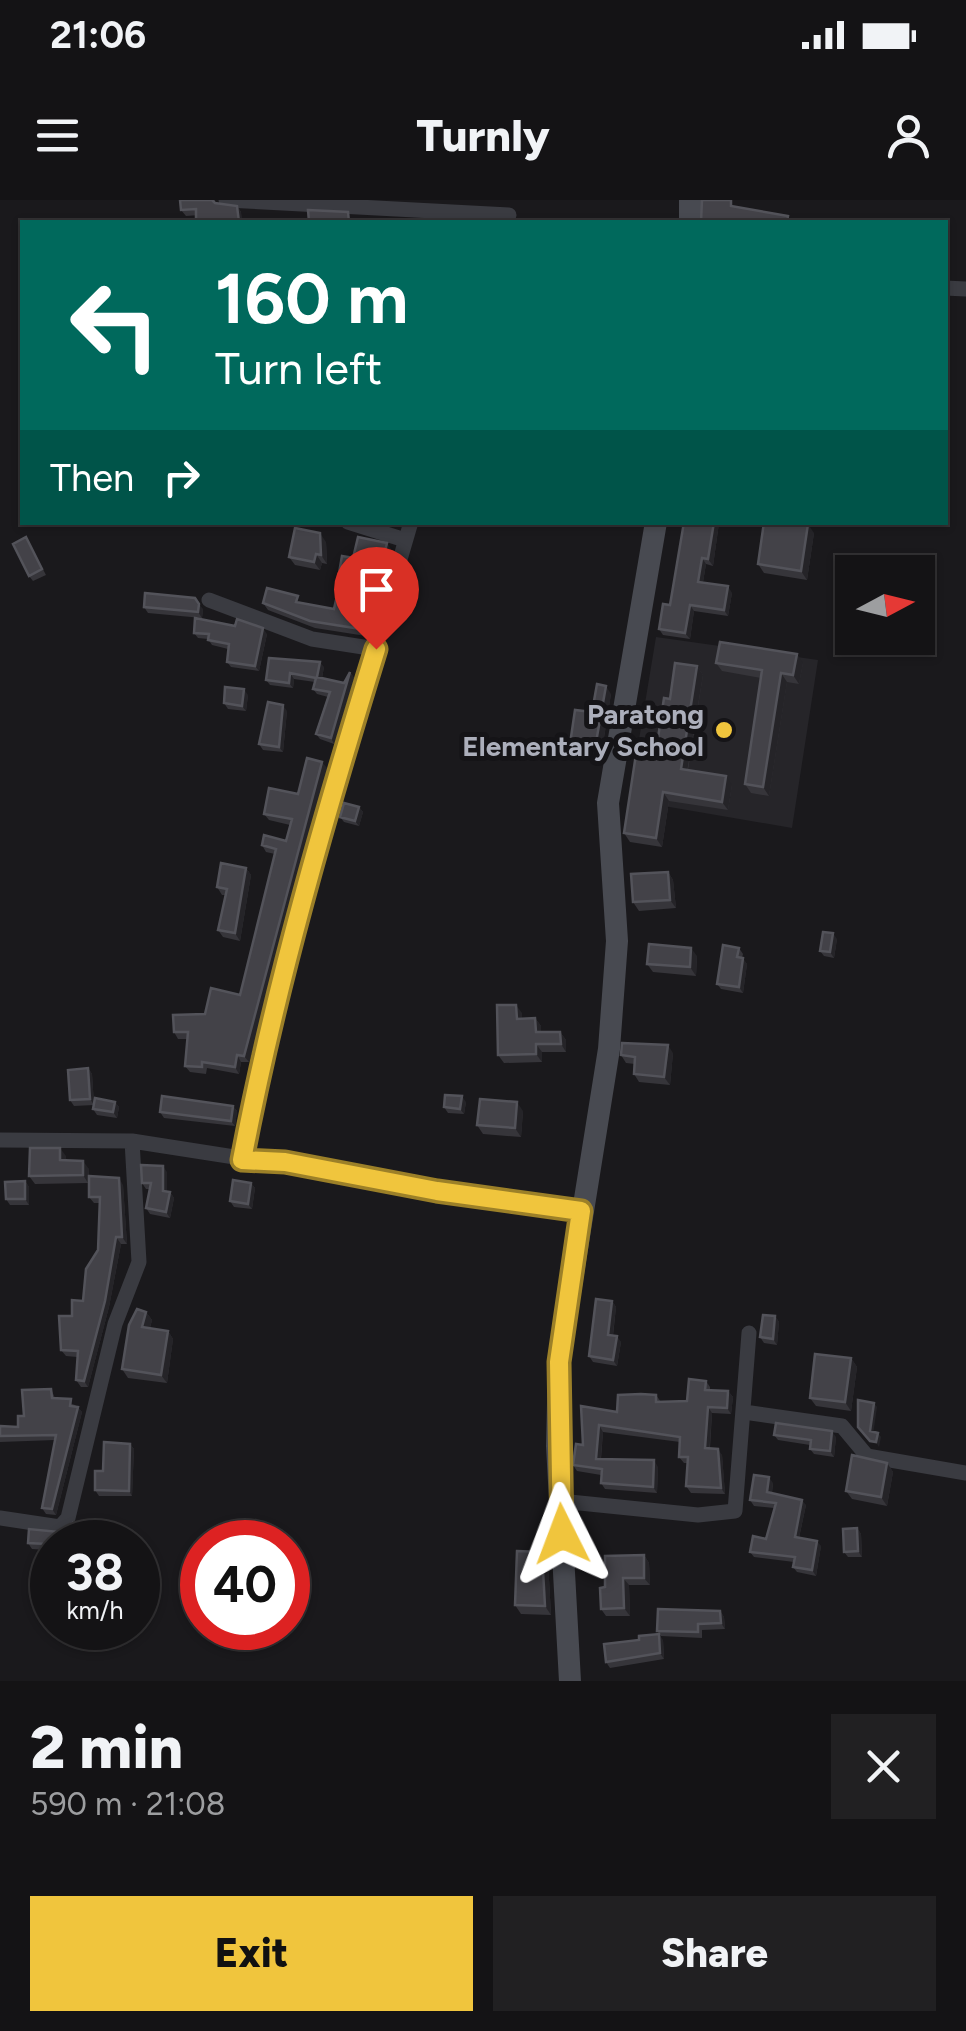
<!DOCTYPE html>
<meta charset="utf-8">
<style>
body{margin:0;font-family:Figtree,sans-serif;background:#212022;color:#f1f3f6;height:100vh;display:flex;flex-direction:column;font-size:38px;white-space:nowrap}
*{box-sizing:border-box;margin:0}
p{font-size:32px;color:#9d9ea0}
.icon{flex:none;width:55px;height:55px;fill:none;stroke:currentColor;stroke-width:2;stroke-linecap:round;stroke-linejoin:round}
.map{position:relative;height:1481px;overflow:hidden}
.panel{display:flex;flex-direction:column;background:#141315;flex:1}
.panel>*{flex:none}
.banner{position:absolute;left:20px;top:20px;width:928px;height:305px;border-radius:0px;box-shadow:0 2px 8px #0004,0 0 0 2px #333234;background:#00695c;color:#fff;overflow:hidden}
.needle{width:65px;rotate:83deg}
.fabs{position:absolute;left:835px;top:355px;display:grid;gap:20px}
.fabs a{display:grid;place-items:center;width:100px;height:100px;border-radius:0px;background:#141315;box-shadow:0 2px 8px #0004,0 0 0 2px #333234;font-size:50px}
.speed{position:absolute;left:30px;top:1320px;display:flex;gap:20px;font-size:50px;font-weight:700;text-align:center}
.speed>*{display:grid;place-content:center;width:130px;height:130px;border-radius:50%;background:#141315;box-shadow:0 2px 8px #0004,0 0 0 2px #333234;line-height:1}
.speed small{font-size:25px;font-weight:400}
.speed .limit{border:15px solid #d22;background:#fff;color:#111}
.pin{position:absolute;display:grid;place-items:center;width:85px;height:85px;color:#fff;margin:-102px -42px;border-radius:50% 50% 50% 0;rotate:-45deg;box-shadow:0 0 10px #0007}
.pin .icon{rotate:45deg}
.me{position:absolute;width:110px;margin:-55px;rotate:357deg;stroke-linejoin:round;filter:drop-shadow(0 0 8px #0008)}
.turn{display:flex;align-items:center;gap:35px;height:210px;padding:0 30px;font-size:45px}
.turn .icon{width:130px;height:130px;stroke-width:2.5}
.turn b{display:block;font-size:70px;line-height:85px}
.then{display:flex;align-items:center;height:95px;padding:0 30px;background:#0003;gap:20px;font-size:38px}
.round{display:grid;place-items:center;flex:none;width:105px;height:105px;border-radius:0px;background:#212022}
.headline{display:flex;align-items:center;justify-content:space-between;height:170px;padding:0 30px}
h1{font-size:60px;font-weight:800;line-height:75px}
.primary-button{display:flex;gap:20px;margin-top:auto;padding:20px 30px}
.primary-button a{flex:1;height:115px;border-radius:0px;background:#f0c53d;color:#111;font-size:40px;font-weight:800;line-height:115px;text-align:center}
.primary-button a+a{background:#212022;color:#f1f3f6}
.status{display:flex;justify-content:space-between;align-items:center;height:70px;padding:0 50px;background:#141315;direction:ltr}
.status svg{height:28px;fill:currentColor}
header{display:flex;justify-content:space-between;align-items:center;height:130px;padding:0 30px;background:#141315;font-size:45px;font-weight:800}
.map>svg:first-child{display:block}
.built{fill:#262529}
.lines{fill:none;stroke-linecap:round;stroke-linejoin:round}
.street{stroke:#3a3b41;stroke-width:15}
.secondary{stroke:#484a51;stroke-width:22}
.wall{fill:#36353a}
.shaded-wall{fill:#252428}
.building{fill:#434248;stroke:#53535a;stroke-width:2.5}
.route-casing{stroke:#9c8028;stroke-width:25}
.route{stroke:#f0c53d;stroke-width:18}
.poi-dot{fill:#f0c53d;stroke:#151417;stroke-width:4}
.labels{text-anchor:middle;stroke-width:10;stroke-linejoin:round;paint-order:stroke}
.poi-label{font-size:28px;font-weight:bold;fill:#acafbb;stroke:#151417;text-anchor:end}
</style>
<div class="status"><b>21:06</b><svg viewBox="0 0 49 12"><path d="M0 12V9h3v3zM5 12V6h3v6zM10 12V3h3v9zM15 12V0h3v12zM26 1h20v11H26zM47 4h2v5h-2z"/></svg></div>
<header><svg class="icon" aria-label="menu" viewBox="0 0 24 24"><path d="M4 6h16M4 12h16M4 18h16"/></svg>Turnly<svg class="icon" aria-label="person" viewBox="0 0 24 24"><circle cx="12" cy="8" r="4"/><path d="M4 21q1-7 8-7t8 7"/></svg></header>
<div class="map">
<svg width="966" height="1481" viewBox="0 0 966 1481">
<rect width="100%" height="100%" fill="#1a191c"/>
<path class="built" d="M656,437L818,460L792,628L629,600Z"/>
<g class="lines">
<path class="street" d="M226,0L509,15
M945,88L966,89
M348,322L405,340
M209,400L312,439L376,449
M0,940L132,941L581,1011
M241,960L263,848L323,622L411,322
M744,1212L842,1226L867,1256L966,1273
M560,1301L698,1315L735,1311L749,1133
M0,1318L60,1327L68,1318L115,1124L139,1062L132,941"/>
<path class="secondary" d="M690,0V22
M570,1481L557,1246L559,1161L609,849L617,741L608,603L656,322"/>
</g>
<path class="wall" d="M180,0H215V3L237,6L241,12L186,16L181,10Z
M684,322H727V324L719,323L713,366L706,364L703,382L732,393L728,416L694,411L690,439L663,435L659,429L670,405Z
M814,333L807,380L764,373L758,364Z
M26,337L46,375L33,381L29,376Z
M326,342L327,364L322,363L320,370L295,365L289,357Z
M391,349L387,365L361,360L364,364L361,382L343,379L339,373L358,358L354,354Z
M263,403H303L334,409L372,414L366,436L315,428L268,410Z
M144,407L203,409L202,418L148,413Z
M194,433L267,434L259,471L231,467L227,462L228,449L212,445L208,439L198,438Z
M269,458L324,467L322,478L344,483L350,472L354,478L334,544L320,539L316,534L328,497L317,494L313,489L315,482L294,479L293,488L270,485L266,480Z
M716,463H803L799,484L787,482L769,596L751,593L745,584L761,478L722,471Z
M697,466L703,475L688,570L732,585L728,610L669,601L662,647L630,642L624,633L655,558L670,499Z
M611,494L601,556L575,552L570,544L592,512Z
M248,495L246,511L228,509L224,503Z
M287,511L283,552L263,550L259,544Z
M327,568L249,862H241L239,874L207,868L206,874L190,872L185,866L187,839H178L174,832L240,795L275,654L266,652L262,645L286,641L290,625L269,620L264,614L298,594Z
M359,607L363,612L359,626L344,622L340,617Z
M246,668L251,675L240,741L223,737L218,730L225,695H222L217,687Z
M668,672L673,680L676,708L639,711L633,702Z
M837,739L834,758L824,756L820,751Z
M739,748L743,754L742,758L747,764L743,793L721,789L717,784Z
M697,756L696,776L653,772L647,764Z
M522,813V819L535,818L541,826V832H560L566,840V852H542V862L504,863L498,855Z
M673,853L670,885L639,882L634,874L635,864L626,863L621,855Z
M88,868L92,874L94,904L115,902L119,907L117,918L97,915L93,909L94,905L74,906L70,900Z
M466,902L464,914L448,913L444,907Z
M233,906L237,911L235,926L164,918L160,912Z
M523,911L521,937L483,934L477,925Z
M66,956V960L89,969L88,983L35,984L29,976Z
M167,972V992H170L174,998L170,1018L150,1014L146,1008L150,989H146L142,983Z
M25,981L29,987V1005H10L6,999Z
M251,983L255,988L252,1009L234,1007L230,1001Z
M123,985L127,1044H121L109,1107L88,1187H81L76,1180L77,1157L66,1156L61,1150L72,1116L83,1101L98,1050L100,1003H94L89,997Z
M612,1101L616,1107L613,1136L621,1142L617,1166L593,1162L589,1156Z
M146,1112L152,1120L150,1128L168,1131L173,1139L167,1183L128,1178L122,1169Z
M775,1116L779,1122L777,1145L764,1143L760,1137Z
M851,1158L857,1167L851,1211L816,1206L810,1198Z
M706,1181L710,1187V1190L728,1191L733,1197L731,1214L712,1213L710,1248L722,1255L725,1294L691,1293L686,1286L687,1263H684L679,1257L680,1242L603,1232L601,1259L658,1267L657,1293L605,1289L601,1283V1275L577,1271L573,1265L583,1245L581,1206L617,1212L656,1195L661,1202L687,1201Z
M51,1189L55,1198L75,1205L82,1212L56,1315L46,1314L42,1308L55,1240L0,1242V1226L18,1227L24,1216Z
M774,1235L836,1237L834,1257L814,1254L810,1249V1245L778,1240Z
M130,1244L134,1249L132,1296H99L95,1290L103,1271Z
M887,1263L893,1272L887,1306L852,1299L846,1291Z
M773,1283L772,1293L806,1305L799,1338L821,1346L816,1376L797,1372L793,1367L794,1362L754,1357L750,1352L766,1339L774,1308L754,1306L750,1300Z
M857,1328L861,1334L862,1357H848L844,1352Z
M75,1330L52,1342V1361L47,1355V1350L32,1349L28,1343L59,1332Z
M542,1352L548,1361L551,1415L521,1414L515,1405Z
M644,1355L649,1363L650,1385H629L630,1416H606L601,1409L605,1387Z
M720,1411L724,1417L725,1429L702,1430V1438L661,1436L657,1431Z
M663,1440L664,1459L610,1468L606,1462Z"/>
<path class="shaded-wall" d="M237,6L241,12L243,22H239Z
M714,322L719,323L713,366L708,359Z
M808,324L814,333L807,380L801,371Z
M320,333L326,342L327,364L321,355Z
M387,343L391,349L387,365L383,360Z
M316,354L322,363L320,370L314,362Z
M702,358L706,364L702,388L698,382Z
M360,359L364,364L361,382L357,376Z
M728,386L732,393L728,416L724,410Z
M199,404L203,409L202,418L198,412Z
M690,405L694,411L690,439L685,433Z
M368,407L372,414L366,436L361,429Z
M263,428L267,434L259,471L255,466Z
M797,454L803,463L799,484L793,475Z
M320,462L324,467L321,483L317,477Z
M697,466L703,475L686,578L681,569Z
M350,472L354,478L334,544L331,538Z
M290,473L294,479L293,488L289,483Z
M781,473L787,482L769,596L763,587Z
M606,486L611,494L601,556L595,548Z
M244,489L248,495L246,511L242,506Z
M283,505L287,511L283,552L279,547Z
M322,562L327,568L249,862L244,856Z
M726,576L732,585L728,610L722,602Z
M663,592L669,601L662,647L656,638Z
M359,607L363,612L359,626L355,621Z
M246,668L251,675L240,741L235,733Z
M668,672L673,680L676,708L670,700Z
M833,733L837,739L834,758L830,752Z
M691,748L697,756L696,776L690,767Z
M743,758L747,764L743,793L739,787Z
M516,805L522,813V827L517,819Z
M535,818L541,826V840L536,832Z
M560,832L566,840V852L561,844Z
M536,844L542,852V862L536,854Z
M668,845L673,853L670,885L664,877Z
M237,855L241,862L239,874L235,867Z
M88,868L92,874L94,905L90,899Z
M462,896L466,902L464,914L460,909Z
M115,902L119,907L117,918L113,912Z
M517,902L523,911L521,937L515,928Z
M233,906L237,911L235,926L231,921Z
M60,948L66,956V968L60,960Z
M83,961L89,969L88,983L83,975Z
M163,966L167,972V996L163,991Z
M119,978L123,985L127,1044L122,1037Z
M25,981L29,987V1005L25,999Z
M251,983L255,988L252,1009L248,1004Z
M170,992L174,998L170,1018L166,1012Z
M116,1037L121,1044L109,1107L88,1187L84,1181Z
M612,1101L616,1107L612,1141L608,1135Z
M146,1112L152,1120L148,1135L142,1127Z
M775,1116L779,1122L777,1145L773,1139Z
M168,1131L173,1139L167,1183L161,1175Z
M617,1136L621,1142L617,1166L613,1160Z
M851,1158L857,1167L851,1211L845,1202Z
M728,1191L733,1197L731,1214L727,1208Z
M874,1203L877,1207L873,1235L870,1231Z
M78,1207L82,1212L56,1315L52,1309Z
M708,1207L712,1213L709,1254L705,1248Z
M599,1225L603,1232L600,1265L596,1259Z
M832,1231L836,1237L834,1257L830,1251Z
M878,1233L881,1237L879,1247L876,1242Z
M130,1244L134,1249L132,1296L129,1291Z
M718,1249L722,1255L725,1294L721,1288Z
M654,1260L658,1267L657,1293L653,1287Z
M887,1263L893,1272L887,1306L881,1297Z
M769,1277L773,1283L771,1297L767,1292Z
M802,1300L806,1305L798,1342L795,1337Z
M71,1324L75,1330L72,1342H66Z
M857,1328L861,1334L862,1357L858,1351Z
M817,1341L821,1346L816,1376L812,1370Z
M542,1352L548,1361L551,1415L545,1406Z
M644,1355L649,1363L650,1385L644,1378Z
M623,1378L629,1385L630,1416L624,1408Z
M720,1411L724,1417L725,1429L721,1423Z
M659,1434L663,1440L664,1459L660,1453Z"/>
<path class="building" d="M180,0H212L215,3L237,6L239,22H196V9L181,10Z
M702,0H731V6L788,16L787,22H701Z
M308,10L348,12L349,22H309Z
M684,322H714L708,359L702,358L698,382L728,386L724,410L690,405L685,433L659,429L663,404L670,405Z
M764,322H797L808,324L801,371L758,364Z
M295,328L320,333L321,355L316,354L314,362L289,357Z
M26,337L42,369L29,376L13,344Z
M358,337L387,343L383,360L354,354Z
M342,356L360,359L357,376L339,373Z
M267,388L298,396L296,402L334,409L336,400L368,407L361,429L310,421L263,403Z
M145,393L195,398L199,404L198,412L144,407Z
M195,418L235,426L237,419L263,428L255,466L227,462L229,444L208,440L209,434L194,433Z
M720,442L797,454L793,475L781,473L763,587L745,584L762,470L716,463Z
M269,458L320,462L317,477L344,483L350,472L331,538L316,534L330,492L313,489L316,478L290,473L289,483L266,480Z
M675,463L697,466L681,569L726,576L722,602L663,592L656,638L624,633L636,554L655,558L664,498L670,499Z
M597,484L606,486L595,548L570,544L575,510L592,512Z
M225,487L244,489L242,506L224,503Z
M268,502L283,505L279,547L259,544Z
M307,558L322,562L244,856L237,855L235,867L202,862V867L185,866L188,832H174L173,815L205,814L211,788L240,795L276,649L262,645L264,635L286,641L292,619L264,614L269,588L298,594Z
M344,603L359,607L355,621L340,617Z
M221,663L246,668L235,733L218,730L227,689L217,687Z
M668,672L670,700L633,702L631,674Z
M823,732L833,733L830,752L820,751Z
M649,744L691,748L690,767L647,764Z
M723,745L739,748L737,757L743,758L739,787L717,784Z
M497,805H516L517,819L535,818L536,832H560L561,844H536V854L498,855Z
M622,843L668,845L664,877L634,874L635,857L621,855Z
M88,868L90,899L70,900L68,870Z
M445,895L462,896L460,909L444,907Z
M162,896L233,906L231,921L160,912Z
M95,898L115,902L113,912L93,909Z
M480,899L517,902L515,928L477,925Z
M30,948H60V960L83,961V975L29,976Z
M141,965L163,966V991L170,992L166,1012L146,1008L151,983H142Z
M89,976L119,978L122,1037H116L105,1101L84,1181L76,1180L78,1151L61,1150L59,1116H72V1100L83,1101L86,1069L98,1050L100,997H89Z
M233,980L251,983L248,1004L230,1001Z
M25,981V999H6L5,982Z
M596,1099L612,1101L608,1135L617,1136L613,1160L589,1156Z
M137,1109L146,1112L142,1127L168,1131L161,1175L122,1169L129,1125Z
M763,1115L775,1116L773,1139L760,1137Z
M815,1154L851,1158L845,1202L810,1198Z
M689,1179L706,1181L705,1190L728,1191L727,1208L708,1207L705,1248L718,1249L721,1288L686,1286L688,1257H679L680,1237L599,1225L596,1259L654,1260L653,1287L601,1283L602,1269L573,1265L576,1244L583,1245L581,1206L617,1212L618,1195L641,1194L656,1195V1202L687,1201Z
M51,1189L52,1198L71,1199L70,1206L78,1207L52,1309L42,1308L56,1235L0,1236V1226L18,1227V1216H24L22,1190Z
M858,1200L874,1203L870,1231L878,1233L876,1242L870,1241L858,1227Z
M776,1223L832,1231L830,1251L810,1249L811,1240L774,1235Z
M104,1242L130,1244L129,1291L95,1290V1271H103Z
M852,1255L887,1263L881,1297L846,1291Z
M754,1275L769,1277L767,1292L802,1300L795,1337L817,1341L812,1370L793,1367L795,1357L750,1352L753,1336L766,1339L776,1303L750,1300Z
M71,1324L66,1342H52V1355H47V1344L28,1343L29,1329L59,1332Z
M857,1328L858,1351L844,1352L843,1329Z
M517,1351L542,1352L545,1406L515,1405Z
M644,1355V1378H623L624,1408L601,1409L600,1388L605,1387V1356Z
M658,1409L720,1411L721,1423L698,1424V1432L657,1431Z
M659,1434L660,1453L606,1462L604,1444L639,1440V1436Z"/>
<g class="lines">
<g class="route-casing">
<path id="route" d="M376,449C324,618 275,787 242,960L285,962L437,991L581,1011L559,1162L562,1334"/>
</g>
<use href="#route" class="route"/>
</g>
<circle class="poi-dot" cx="724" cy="530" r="10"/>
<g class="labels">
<g class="poi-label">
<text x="704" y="524">Paratong<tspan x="704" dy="32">Elementary School</tspan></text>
</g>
</g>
</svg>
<div class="fabs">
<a><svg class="needle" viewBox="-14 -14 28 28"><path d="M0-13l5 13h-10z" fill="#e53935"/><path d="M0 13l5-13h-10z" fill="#9d9ea0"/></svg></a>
</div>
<div class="speed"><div>38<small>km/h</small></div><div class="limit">40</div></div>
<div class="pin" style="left:376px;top:449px;background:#d93025"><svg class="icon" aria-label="arrive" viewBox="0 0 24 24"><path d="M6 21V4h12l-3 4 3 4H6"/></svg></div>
<svg class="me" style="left:562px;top:1334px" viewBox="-20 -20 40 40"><path d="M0-17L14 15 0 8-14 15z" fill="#f0c53d" stroke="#fff" stroke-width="4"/></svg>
<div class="banner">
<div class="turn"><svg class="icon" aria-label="left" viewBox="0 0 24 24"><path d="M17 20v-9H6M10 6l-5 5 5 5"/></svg><div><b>160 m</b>Turn left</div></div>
<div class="then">Then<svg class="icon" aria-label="right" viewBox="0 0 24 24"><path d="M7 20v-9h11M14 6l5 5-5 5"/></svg></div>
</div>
</div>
<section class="panel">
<div class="headline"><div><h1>2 min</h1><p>590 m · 21:08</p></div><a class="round"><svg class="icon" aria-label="close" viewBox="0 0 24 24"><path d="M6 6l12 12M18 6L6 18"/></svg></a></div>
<div class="primary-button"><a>Exit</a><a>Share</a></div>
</section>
